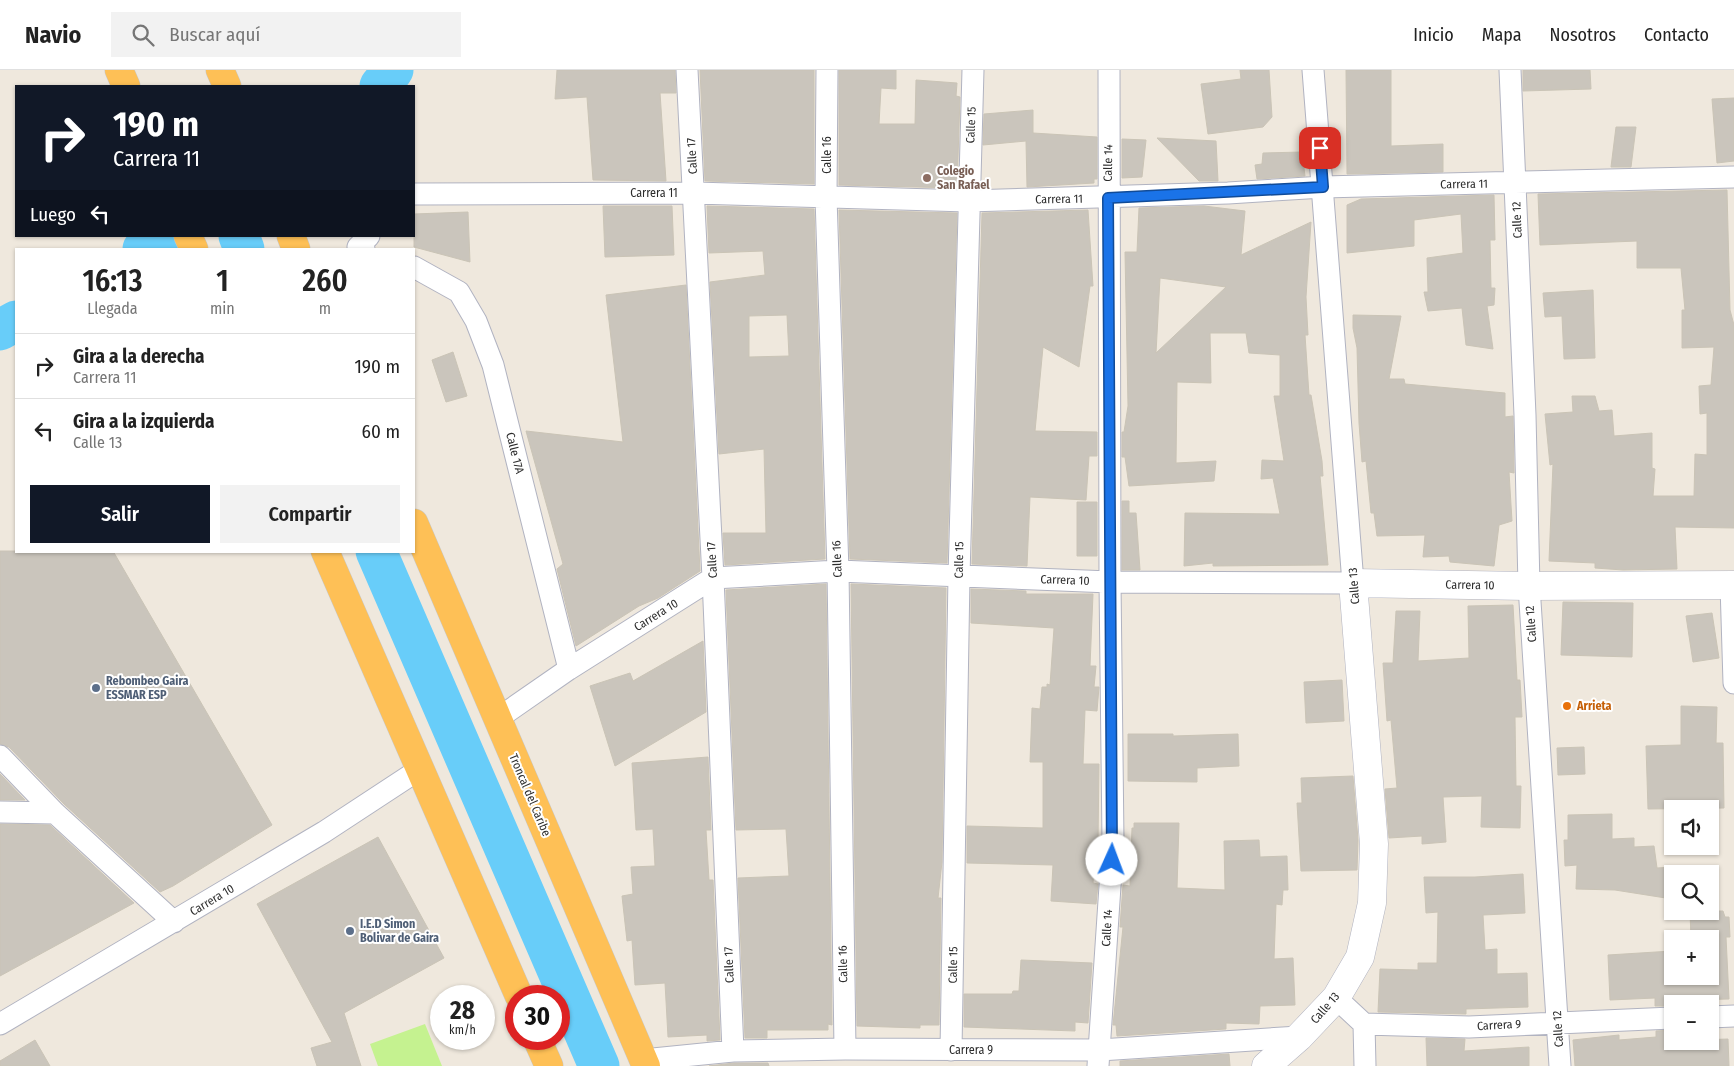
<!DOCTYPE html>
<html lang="es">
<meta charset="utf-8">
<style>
body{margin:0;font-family:"Fira Sans Condensed",sans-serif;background:#f2f2f2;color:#222;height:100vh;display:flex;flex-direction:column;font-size:19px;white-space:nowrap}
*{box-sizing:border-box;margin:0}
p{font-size:16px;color:#767676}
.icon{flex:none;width:28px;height:28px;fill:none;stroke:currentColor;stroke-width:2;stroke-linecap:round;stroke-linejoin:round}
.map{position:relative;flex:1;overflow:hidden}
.panel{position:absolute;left:15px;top:178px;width:400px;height:305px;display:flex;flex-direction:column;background:#fff;border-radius:0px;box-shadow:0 1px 4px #0004}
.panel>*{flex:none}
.hud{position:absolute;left:15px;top:15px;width:400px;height:152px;border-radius:0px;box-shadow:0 1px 4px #0004;background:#111827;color:#fff;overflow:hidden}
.buttons{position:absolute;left:1664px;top:730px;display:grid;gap:10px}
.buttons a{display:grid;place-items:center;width:55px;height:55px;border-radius:0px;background:#fff;box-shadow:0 1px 4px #0004;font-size:25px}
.speed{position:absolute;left:430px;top:915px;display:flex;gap:10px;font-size:25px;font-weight:700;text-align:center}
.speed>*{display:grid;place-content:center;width:65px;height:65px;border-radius:50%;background:#fff;box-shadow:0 1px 4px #0004;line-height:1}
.speed small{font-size:12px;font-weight:400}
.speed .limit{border:8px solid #d22;background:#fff;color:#111}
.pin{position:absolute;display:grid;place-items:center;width:42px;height:42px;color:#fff;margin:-21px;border-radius:10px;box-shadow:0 2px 8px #0006}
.me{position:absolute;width:55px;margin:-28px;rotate:2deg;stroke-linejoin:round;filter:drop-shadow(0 0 4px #0008)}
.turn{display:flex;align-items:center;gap:18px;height:105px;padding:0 15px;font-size:22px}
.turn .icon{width:65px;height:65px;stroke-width:2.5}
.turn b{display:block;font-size:35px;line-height:42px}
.then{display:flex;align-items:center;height:48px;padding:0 15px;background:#0003;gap:10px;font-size:19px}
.eta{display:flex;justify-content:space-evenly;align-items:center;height:85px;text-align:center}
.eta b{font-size:30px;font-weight:600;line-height:35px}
.button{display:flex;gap:10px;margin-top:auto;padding:10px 15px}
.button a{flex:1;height:58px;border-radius:0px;background:#111827;color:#fff;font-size:20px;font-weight:600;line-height:58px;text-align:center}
.button a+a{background:#f2f2f2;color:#222}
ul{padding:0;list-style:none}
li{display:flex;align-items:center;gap:15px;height:65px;padding:0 15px;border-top:1px solid #e0e0e0}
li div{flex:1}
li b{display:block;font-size:19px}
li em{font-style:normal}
header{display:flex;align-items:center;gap:30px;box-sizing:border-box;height:70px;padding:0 25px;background:#fff;border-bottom:1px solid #e0e0e0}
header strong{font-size:24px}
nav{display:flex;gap:28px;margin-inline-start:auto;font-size:18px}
.search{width:350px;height:45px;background:#f2f2f2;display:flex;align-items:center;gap:12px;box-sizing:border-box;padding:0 18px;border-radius:0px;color:#767676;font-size:19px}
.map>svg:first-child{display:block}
.pitch{fill:#c5f290}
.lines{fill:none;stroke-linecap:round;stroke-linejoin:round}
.river{stroke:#68cdf9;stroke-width:41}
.building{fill:#cac5bc;stroke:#cac4b6;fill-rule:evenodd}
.minor-casing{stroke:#b1b3c1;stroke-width:23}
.secondary-casing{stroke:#b1b3c1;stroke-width:29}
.trunk-casing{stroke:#c8c8c8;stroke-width:29}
.minor{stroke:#fff;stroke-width:21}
.secondary{stroke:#fff;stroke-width:28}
.trunk{stroke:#fec056;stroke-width:28}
.route-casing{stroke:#114b97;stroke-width:12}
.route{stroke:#1a73e8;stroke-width:9}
.education-dot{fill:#8d6e63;stroke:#fff;stroke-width:2}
.service-dot{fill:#5c6f8a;stroke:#fff;stroke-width:2}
.food-dot{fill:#e8710a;stroke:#fff;stroke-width:2}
.labels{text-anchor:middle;stroke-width:4;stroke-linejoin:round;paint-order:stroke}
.street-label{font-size:12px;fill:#2c2c2c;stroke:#fff}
.education-label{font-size:12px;font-weight:bold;fill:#785e54;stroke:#fff;text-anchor:start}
.service-label{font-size:12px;font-weight:bold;fill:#4e5e75;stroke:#fff;text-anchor:start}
.food-label{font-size:12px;font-weight:bold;fill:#c56008;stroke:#fff;text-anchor:start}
</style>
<header>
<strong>Navio</strong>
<div class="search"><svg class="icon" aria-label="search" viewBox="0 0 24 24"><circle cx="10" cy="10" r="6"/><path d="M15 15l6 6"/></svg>Buscar aquí</div>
<nav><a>Inicio</a><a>Mapa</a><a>Nosotros</a><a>Contacto</a></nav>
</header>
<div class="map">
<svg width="1734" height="996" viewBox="0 0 1734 996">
<rect width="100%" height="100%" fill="#efe8dd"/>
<path class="pitch" d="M425,954L442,996H378L370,974Z"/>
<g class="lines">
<path class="river" d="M380,16L393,0
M239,166L244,179
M143,179L166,166
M0,260L16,251
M376,481L599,996"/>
</g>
<path class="building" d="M557,0H675L676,23H660L666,111L593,110L587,27L555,29Z
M700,0H814V114L705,111Z
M839,0H896V19L881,18L879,54H915L916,10L957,13L956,26L960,27L957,118L839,115Z
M1240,0H1269L1272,47L1263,57L1208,64L1201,14L1241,9Z
M1346,0H1391V76L1443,74V102L1347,104Z
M1523,0H1590L1591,19L1523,21Z
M1734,28V91L1717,93L1712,29Z
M1033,40V63L1097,67V109H1094V113L1027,117L1026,71L983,75L984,44Z
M1616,57H1636L1631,97H1611Z
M1157,68L1216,71L1218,111H1199Z
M1122,69L1146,70L1142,107L1122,108Z
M1302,82L1305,106L1257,109L1255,95L1262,94L1263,83Z
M1727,120L1730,240L1734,255V458L1675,457L1677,499L1623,500L1595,498V493L1549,491L1553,394L1550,395L1545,344L1573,342L1572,326H1595L1599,341L1612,340L1614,366L1652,363V398L1655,399L1653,426H1694L1695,384L1707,385V343L1700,344L1699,316L1711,315L1714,277L1682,278V240H1685L1681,198H1637V171L1540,175L1538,124Z
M1494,125L1495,170H1490L1491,218H1495L1494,235L1487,236L1493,279L1466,275L1462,238L1428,241L1424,222H1428L1427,188L1463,183L1461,144L1414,150V176L1347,183V135L1361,129Z
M603,136H672L674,185L605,187Z
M707,136L814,139L825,489L725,495L723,463H766L764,379L719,384L710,212L765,205L763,181L709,183ZM787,245L789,286L749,287V246Z
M1204,136L1245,141L1241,185L1311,152L1306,227L1308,265H1305L1309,325H1311L1322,391L1323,406H1320L1328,495L1213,496V493L1184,496L1185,443L1280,444L1273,408L1261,409L1262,390L1284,391L1274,326H1280V285L1249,283L1246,263H1210L1211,313L1177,312L1176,393L1216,391L1214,411L1129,416L1125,387H1122V362H1124L1128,336L1125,182H1137L1139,138ZM1160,208L1226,217L1156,283Z
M839,140L957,143L947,493L850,489Z
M1088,140L1093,216H1090L1079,297L1043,277L1035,361L1097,362V386H1089L1086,430L1030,427L1027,496L972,494L982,143Z
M468,142L470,192L414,177V144Z
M686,215L700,501L658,528L639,536L576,576L557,499L563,494L526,361L623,372L606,225Z
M1593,220L1595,288L1564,289L1562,246L1545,247L1543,223Z
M1353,245L1401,246L1389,309H1404L1405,314L1505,323V347L1513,346L1514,403L1509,402L1512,451L1499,455L1494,496L1450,492L1449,486L1423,487L1425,465L1377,466L1374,443H1371L1366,391L1362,392L1359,353L1357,278L1353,258Z
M453,282L467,326L446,332L432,290Z
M1122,431H1129V443H1136L1140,500H1122Z
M1077,432H1097V486H1077Z
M0,481H113L272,755L173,816L160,822L64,734L9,677L0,674Z
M826,514L832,955L828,954V960H767V968H745L738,808L789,806L786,759L736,760L726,520Z
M851,514L946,518L942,792L938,828H941L939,955H920V958L857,956Z
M971,519L1026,521V524H1093L1090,596H1096L1094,617H1099L1097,641L1085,640L1083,694H1099L1098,772H1095L1093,813L1098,814L1096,834L1051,831L1053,795L967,793V756L1043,758V692H1030L1032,638L1040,639L1042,617H1047V614L1050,615L1054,558L971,553Z
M1563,532L1633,533L1632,587L1561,585Z
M1513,535L1517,610H1520L1522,647H1515L1516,716H1521L1520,758L1481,757L1482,726L1443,727L1446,772L1422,774V766L1389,768L1385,719L1397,718L1391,650L1387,651L1383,593H1393L1396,541H1420L1418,591L1469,588L1468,536Z
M1712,543L1719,588L1693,592L1686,546Z
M703,571L706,642L615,696L590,616L630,603L633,611Z
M1342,610L1344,651L1306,653L1304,612Z
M1681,636L1717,637L1716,673H1723L1724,738L1648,739L1646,676L1681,675Z
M1128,664H1173V666L1238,664L1239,696L1197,698V712L1128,711Z
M1584,677L1585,704L1558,705L1557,678Z
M708,687L711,760H706L709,810H713L720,970L707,971V965L668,967L665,913L635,915L632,870L627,871L622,826L633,824L631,797L655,796L653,759L636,760L632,693Z
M0,704L25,730H0Z
M1353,706L1358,770L1357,800L1301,801L1297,733H1302L1301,708Z
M1612,744V769L1634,768V777L1654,776L1657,798L1672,797V829L1615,820L1576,819L1577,795L1565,796L1564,770H1568V745Z
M1134,753H1179L1177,818L1225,820L1224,771L1259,770L1260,787L1287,786L1288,820H1283L1282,835L1276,834L1274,889L1293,888L1295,935L1260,936L1259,954L1226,953V959L1117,966L1116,955H1113L1123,857H1120L1123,815L1130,816L1132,758H1134Z
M0,754L50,755L134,833L0,906Z
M378,767L444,888L344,943L361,996H317L311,978L332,972L257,834Z
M1523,804L1525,843L1483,845L1485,880L1497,879V904L1527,903L1528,937L1466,939V944L1378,942L1380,899L1418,900V893H1437L1438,842L1426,843L1424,807H1475Z
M1690,841H1723L1725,847H1729L1730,867H1726L1729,929L1685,930V932L1672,933V936H1655V928L1610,930L1608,885L1672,881V906H1710V868L1691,869Z
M1021,890L1092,893L1088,953L1075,952V961L964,957V924H1012L1013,921H1019Z
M1672,960V971L1728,969L1729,996H1575L1573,970L1619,965V970L1656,967V961Z
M1426,968L1465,969L1464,981L1529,977V996H1427Z
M35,970L50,996H0V991Z
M1229,984L1230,996H1120V991Z
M734,993H768L769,996H709Z"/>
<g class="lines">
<g class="minor-casing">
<path id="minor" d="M687,0L713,508L733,981
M827,0L826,127L838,501L845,979
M1510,0L1525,345L1529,516L1560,996
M414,124L695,123L968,131L1228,123L1323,117L1734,107
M364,179L358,177L369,166
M414,197L459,222L476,251L493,295L569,599
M1731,515L1734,613
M497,649L569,599L713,508L838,501L1110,512L1353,513L1313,0
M0,686L55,743L174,852
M0,742L55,743
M1336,928L1364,954L1469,957L1672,948
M1710,947L1734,946
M0,954L324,762L420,699
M1364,954L1365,996
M951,980L959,506L973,0
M643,990L733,981L845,979L1100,980L1299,967
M1098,996L1113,771L1110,512L1109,0"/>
</g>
<g class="secondary-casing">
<path id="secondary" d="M1266,996L1299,967L1336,928L1360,887L1372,833L1374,774L1353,513L1529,516L1734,515"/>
</g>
<g class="trunk-casing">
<path id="trunk" d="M119,0L126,16
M220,0L227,16
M188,166L194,179
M291,166L296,179
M414,453L646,996
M325,481L519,926
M537,969L549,996"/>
</g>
<use href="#minor" class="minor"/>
<use href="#secondary" class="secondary"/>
<use href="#trunk" class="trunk"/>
</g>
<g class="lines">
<g class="route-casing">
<path id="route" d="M1112,790L1108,128L1323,117L1320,78"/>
</g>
<use href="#route" class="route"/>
</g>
<circle class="education-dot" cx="927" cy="108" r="5"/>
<g class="service-dot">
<circle cx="96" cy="618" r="5"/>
<circle cx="350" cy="861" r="5"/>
</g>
<circle class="food-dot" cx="1567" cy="636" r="5"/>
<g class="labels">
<g class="street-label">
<text transform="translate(971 55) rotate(-88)" y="4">Calle 15</text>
<text transform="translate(827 85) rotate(-90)" y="4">Calle 16</text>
<text transform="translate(692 86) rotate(-93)" y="4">Calle 17</text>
<text transform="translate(1108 93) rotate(-89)" y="4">Calle 14</text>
<text transform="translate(1464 114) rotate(-1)" y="4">Carrera 11</text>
<text x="654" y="127">Carrera 11</text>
<text transform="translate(1059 129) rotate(-1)" y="4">Carrera 11</text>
<text transform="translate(1517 150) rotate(-92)" y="4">Calle 12</text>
<text transform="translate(515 383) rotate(76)" y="4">Calle 17A</text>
<text transform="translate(837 489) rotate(-92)" y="4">Calle 16</text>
<text transform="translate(712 490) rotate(-93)" y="4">Calle 17</text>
<text transform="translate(959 490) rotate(-89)" y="4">Calle 15</text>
<text transform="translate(1065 510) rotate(2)" y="4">Carrera 10</text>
<text transform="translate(1470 515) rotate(1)" y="4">Carrera 10</text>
<text transform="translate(1354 516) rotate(-94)" y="4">Calle 13</text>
<text transform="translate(656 545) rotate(-32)" y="4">Carrera 10</text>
<text transform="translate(1531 554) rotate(-94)" y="4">Calle 12</text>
<text transform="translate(530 725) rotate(67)" y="4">Troncal del Caribe</text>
<text transform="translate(212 830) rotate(-31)" y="4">Carrera 10</text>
<text transform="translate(1107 858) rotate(-87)" y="4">Calle 14</text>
<text transform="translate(843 894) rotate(-91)" y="4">Calle 16</text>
<text transform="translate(729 895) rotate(-92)" y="4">Calle 17</text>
<text transform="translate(953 895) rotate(-89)" y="4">Calle 15</text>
<text transform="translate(1325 938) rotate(-49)" y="4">Calle 13</text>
<text transform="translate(1499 955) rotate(-3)" y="4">Carrera 9</text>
<text transform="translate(1558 959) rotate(-93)" y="4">Calle 12</text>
<text x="971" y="984">Carrera 9</text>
</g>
<g class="education-label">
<text x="937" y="105">Colegio<tspan x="937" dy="14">San Rafael</tspan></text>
</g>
<g class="service-label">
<text x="106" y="615">Rebombeo Gaira<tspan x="106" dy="14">ESSMAR ESP</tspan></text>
<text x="360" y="858">I.E.D Simon<tspan x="360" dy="14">Bolivar de Gaira</tspan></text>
</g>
<g class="food-label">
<text x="1577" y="640">Arrieta</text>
</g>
</g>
</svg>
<div class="buttons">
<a><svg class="icon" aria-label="sound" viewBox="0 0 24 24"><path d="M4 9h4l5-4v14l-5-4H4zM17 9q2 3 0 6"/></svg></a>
<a><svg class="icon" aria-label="search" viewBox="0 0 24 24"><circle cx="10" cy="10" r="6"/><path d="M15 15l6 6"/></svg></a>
<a>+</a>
<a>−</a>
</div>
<div class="speed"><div>28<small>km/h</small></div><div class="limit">30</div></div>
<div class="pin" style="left:1320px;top:78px;background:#d93025"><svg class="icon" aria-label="arrive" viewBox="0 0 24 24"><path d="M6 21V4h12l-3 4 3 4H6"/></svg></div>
<svg class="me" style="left:1112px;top:790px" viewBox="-20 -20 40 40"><circle r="19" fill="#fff"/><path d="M0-13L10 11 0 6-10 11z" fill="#1a73e8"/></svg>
<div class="hud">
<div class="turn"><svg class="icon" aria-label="right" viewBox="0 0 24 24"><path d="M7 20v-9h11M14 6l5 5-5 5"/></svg><div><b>190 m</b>Carrera 11</div></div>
<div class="then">Luego<svg class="icon" aria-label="left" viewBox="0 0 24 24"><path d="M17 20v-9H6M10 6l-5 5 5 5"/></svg></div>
</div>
<section class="panel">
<div class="eta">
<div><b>16:13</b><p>Llegada</p></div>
<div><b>1</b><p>min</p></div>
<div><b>260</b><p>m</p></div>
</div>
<ul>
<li><svg class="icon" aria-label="right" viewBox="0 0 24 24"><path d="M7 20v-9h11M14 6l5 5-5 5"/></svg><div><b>Gira a la derecha</b><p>Carrera 11</p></div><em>190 m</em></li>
<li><svg class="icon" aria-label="left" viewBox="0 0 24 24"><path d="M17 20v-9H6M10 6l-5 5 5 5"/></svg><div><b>Gira a la izquierda</b><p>Calle 13</p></div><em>60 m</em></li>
</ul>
<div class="button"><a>Salir</a><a>Compartir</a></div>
</section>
</div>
